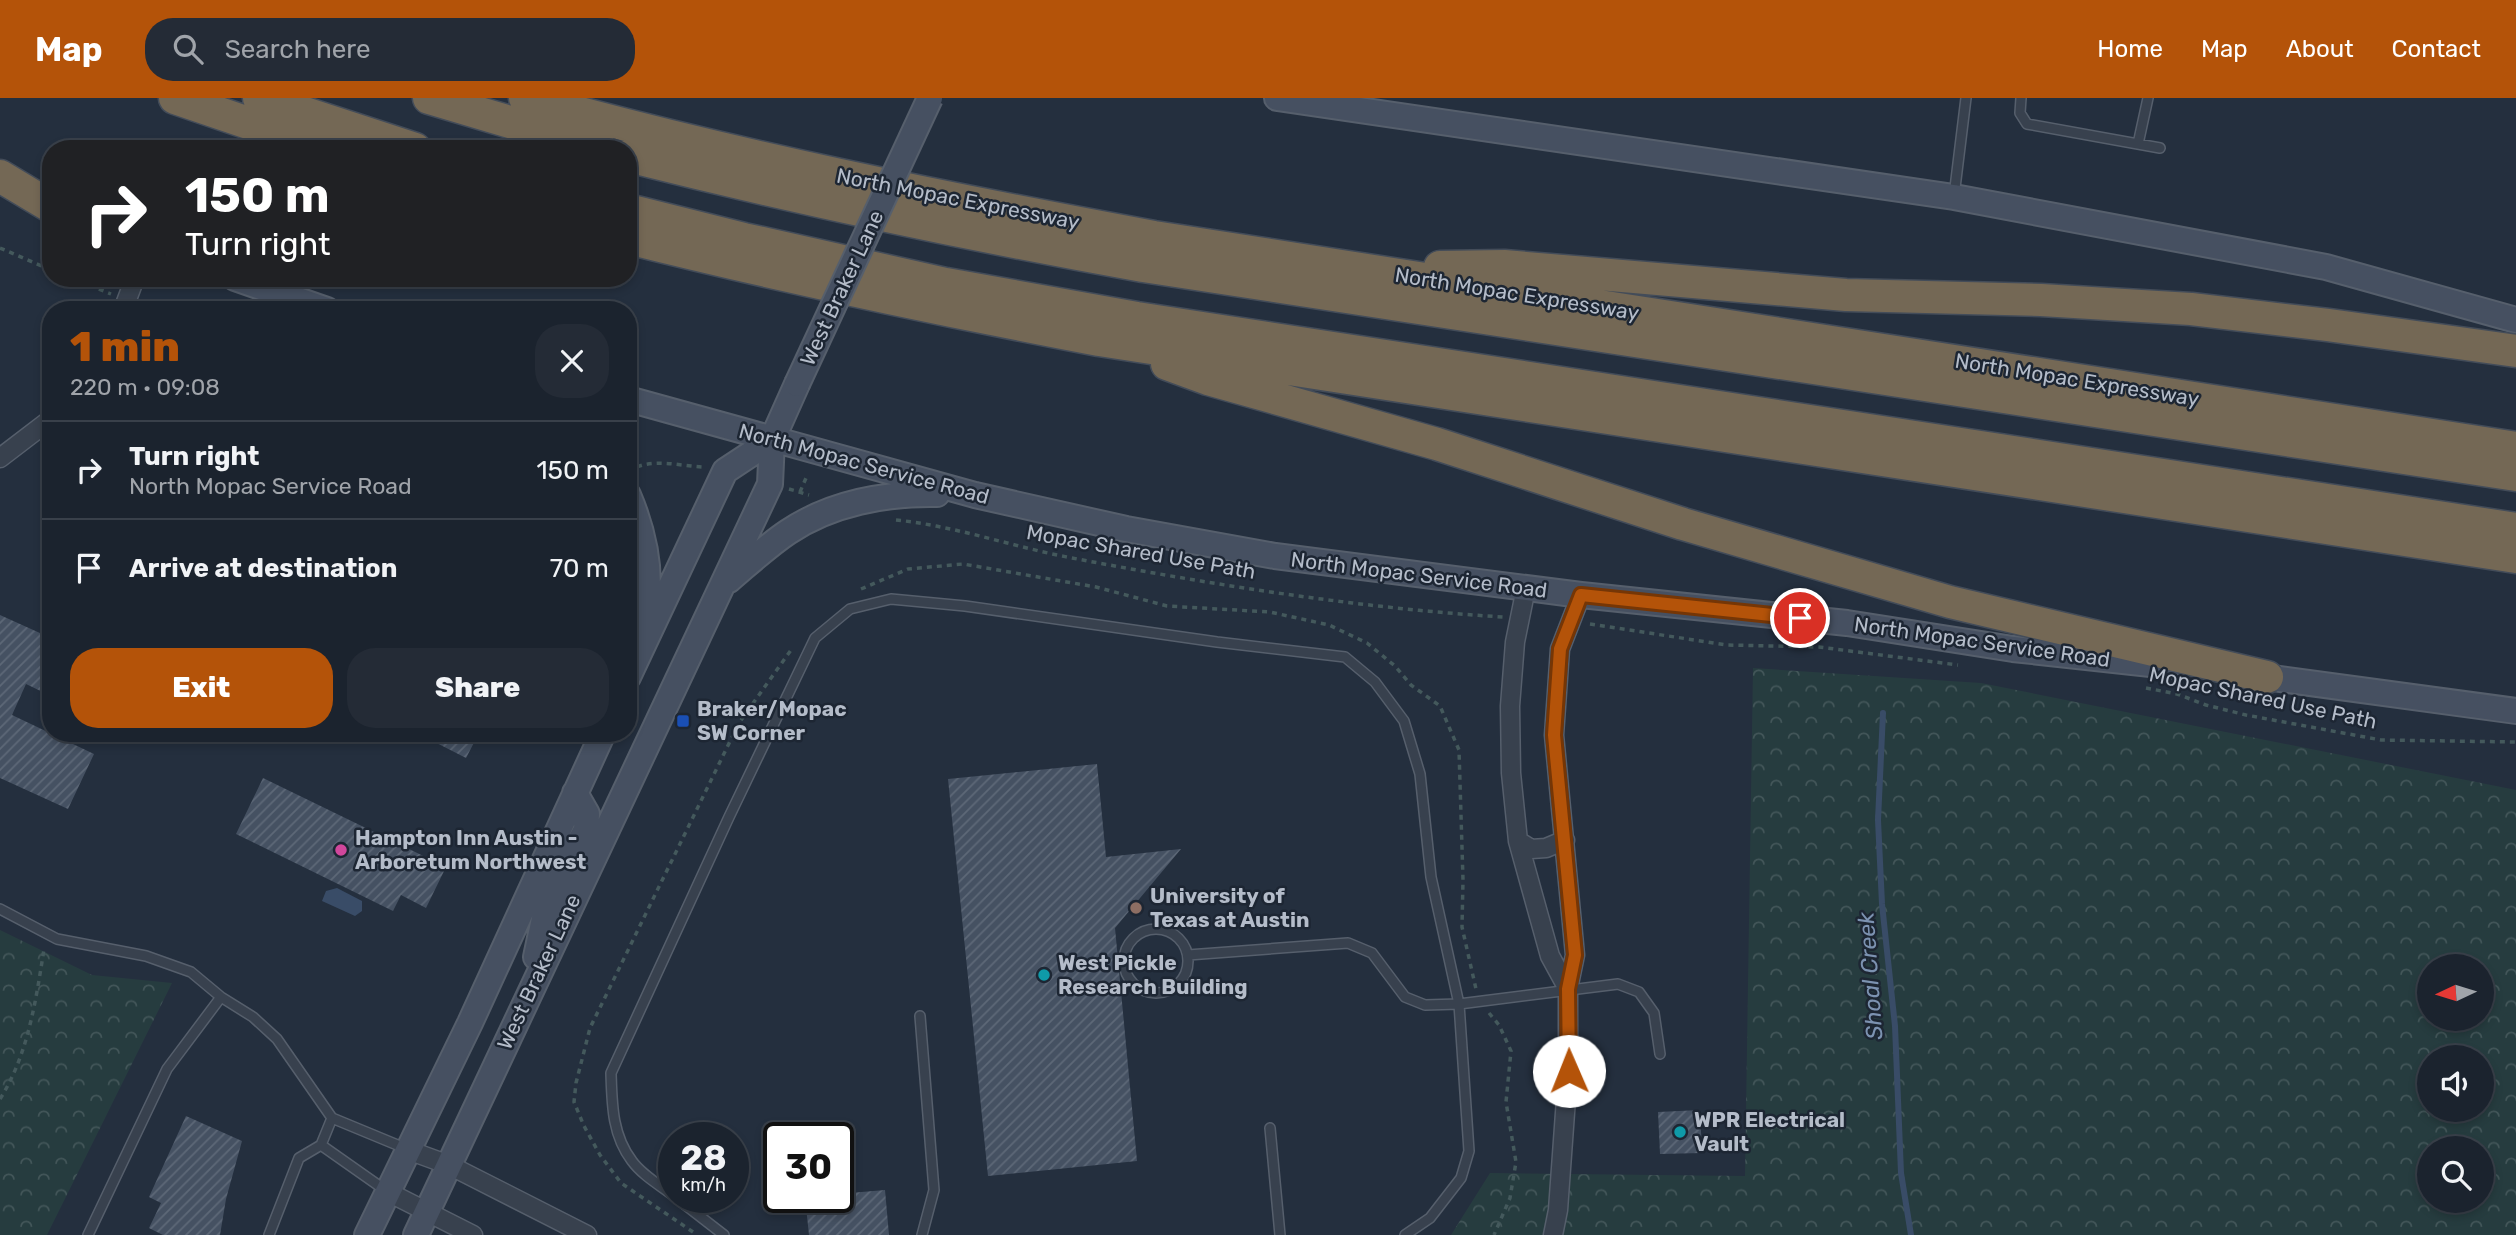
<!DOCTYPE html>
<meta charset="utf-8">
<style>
body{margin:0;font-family:Rubik,sans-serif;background:#242b36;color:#f1f3f6;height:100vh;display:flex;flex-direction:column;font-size:26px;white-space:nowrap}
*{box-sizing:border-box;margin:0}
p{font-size:23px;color:#a0a4aa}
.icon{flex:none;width:38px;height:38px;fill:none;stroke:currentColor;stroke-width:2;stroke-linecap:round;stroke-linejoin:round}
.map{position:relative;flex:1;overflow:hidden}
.details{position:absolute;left:42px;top:203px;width:595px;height:441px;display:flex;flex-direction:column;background:#1b232e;border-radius:28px;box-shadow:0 4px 10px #0003,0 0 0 2px #39404a}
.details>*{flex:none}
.banner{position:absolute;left:42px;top:42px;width:595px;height:147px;border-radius:28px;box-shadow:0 4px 10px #0003,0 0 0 2px #39404a;background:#202124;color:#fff;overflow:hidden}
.needle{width:46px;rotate:266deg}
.buttons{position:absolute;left:2417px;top:856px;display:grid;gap:14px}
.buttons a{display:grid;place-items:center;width:77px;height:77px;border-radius:50%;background:#1b232e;box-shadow:0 4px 10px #0003,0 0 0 2px #39404a;font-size:35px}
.speed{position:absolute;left:658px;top:1024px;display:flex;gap:14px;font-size:35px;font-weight:700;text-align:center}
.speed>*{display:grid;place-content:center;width:91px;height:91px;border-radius:50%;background:#1b232e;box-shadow:0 4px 10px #0003,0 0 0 2px #39404a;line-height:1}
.speed small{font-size:18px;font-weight:400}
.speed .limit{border:4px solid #111;border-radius:10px;background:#fff;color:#111}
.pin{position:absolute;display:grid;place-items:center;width:60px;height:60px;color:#fff;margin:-30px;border:4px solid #fff;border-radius:50%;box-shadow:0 2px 7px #0007}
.me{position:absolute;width:77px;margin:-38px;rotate:359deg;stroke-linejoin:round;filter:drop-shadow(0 0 5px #0008)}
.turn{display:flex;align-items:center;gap:24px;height:147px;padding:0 28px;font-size:32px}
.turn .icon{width:91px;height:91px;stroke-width:2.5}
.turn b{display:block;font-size:49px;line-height:60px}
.round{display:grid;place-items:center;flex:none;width:74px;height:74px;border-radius:28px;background:#242b36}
.headline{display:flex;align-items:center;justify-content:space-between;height:119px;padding:0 28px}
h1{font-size:42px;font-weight:800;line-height:52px;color:#b45309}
.cta{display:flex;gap:14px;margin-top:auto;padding:14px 28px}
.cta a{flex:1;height:80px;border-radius:28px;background:#b45309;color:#fff;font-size:28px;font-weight:800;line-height:80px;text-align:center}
.cta a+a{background:#242b36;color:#f1f3f6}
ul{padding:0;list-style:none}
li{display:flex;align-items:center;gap:21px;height:98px;padding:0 28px;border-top:2px solid #39404a}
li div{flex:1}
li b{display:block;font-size:26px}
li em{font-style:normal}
header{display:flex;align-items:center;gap:42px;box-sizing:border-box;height:98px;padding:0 35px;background:#b45309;color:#fff}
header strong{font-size:33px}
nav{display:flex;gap:38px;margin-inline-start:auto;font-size:24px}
.search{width:490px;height:63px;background:#242b36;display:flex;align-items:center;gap:18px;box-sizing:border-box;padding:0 24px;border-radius:28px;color:#a0a4aa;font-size:26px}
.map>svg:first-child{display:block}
.forest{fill:url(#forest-crowns);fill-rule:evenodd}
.water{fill:#394c67}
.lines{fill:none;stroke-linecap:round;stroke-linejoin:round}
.stream{stroke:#394c67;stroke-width:6}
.building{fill:url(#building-hatch)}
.service-casing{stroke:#565f6c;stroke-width:12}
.minor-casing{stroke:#565f6c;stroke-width:21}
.secondary-casing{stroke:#565f6c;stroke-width:28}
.motorway-casing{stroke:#434c59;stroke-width:35}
.path{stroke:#44595c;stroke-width:3.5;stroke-dasharray:5 5;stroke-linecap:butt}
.service{stroke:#38414e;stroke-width:9}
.minor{stroke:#38414e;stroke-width:18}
.secondary{stroke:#465061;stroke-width:24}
.motorway{stroke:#746855;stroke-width:32}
.secondary-bridge-casing{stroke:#565f6c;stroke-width:28;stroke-linecap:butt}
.secondary-bridge{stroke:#465061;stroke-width:24}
.route-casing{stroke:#753606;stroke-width:18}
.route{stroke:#b45309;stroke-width:12}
.transit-dot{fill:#1a4fb4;stroke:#1d2633;stroke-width:2.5}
.hotel-dot{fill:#d1479c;stroke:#1d2633;stroke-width:2.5}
.education-dot{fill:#8d6e63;stroke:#1d2633;stroke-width:2.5}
.culture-dot{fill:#0f9aa8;stroke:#1d2633;stroke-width:2.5}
.labels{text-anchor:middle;stroke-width:5;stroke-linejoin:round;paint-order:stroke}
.street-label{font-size:21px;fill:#b4bcc9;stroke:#1d2633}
.poi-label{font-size:21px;font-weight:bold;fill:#b4bcc9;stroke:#1d2633;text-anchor:start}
.water-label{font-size:23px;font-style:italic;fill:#7c92b1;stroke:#1d2633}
</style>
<header>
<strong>Map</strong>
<div class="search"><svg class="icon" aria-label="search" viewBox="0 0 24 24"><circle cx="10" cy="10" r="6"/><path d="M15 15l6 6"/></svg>Search here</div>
<nav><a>Home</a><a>Map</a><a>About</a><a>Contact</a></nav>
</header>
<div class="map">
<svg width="2516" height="1137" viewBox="0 0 2516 1137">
<defs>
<pattern id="forest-crowns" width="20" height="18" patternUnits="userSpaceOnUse" patternTransform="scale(1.75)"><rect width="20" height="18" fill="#263c3f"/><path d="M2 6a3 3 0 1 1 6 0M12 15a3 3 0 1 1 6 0" fill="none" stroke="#435659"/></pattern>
<pattern id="building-hatch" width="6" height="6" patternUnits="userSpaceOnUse" patternTransform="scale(1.75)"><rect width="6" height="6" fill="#455162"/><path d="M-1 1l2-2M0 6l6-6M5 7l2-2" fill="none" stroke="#5d6877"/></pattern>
</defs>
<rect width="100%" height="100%" fill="#242f3e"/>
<path class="forest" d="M1753,570L1981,585L2516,692V1137H1451L1490,1075L1745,1078ZM2429,868H2482V920H2429ZM2429,959H2482V1012H2429ZM2429,1050H2482V1102H2429Z
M0,832L92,877L172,885L47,1137H0Z"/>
<path class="water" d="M337,790L362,803V813L355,818L322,803L326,793Z"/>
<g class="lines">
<path class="stream" d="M1883,615L1878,722L1882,806L1895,928L1901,1075L1911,1137"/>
</g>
<path class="building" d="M0,517L51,540V598L26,586L12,617L94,656L68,711L0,680Z
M417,635H479L466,660Z
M1097,666L1106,759L1181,751L1115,830L1137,1063L988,1078L948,681Z
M263,680L446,769L426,810L401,797L393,813L236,736Z
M1700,1012L1702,1055L1660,1056L1658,1014Z
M186,1018L242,1043L226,1101L220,1137H163L149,1130L161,1105L149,1099Z
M885,1092L889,1137H809L805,1099H838V1096Z"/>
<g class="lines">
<g class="service-casing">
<path id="service" d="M2021,0L2020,15L2027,26L2160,50
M2138,46L2148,0
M1954,98L1966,0
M0,811L57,841L146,858L191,874L221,899L253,919L277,941L332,1020L321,1047L299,1060L269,1137
M1124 863a32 32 0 1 1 64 0a32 32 0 1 1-64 0Z
M1188,857L1348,845L1372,855L1405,899L1425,907L1459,906L1618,886L1639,894L1654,915L1660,956
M920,918L934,1092L922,1137
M332,1020L407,1051
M1270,1030L1280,1137
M321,1047L385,1092
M674,1098C661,1088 642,1077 632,1063C612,1037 612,1006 611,975L729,719L815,540L850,511L891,501L965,508L1217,544L1345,559L1375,584L1404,623L1420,676L1431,779L1459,906L1469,1053L1461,1080L1430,1120L1405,1137
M675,1099L724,1137
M88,1137L167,971L221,899"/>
</g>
<g class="minor-casing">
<path id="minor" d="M123,212L135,180
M0,360L51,321
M1526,490L1515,544L1510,608L1511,675L1518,743L1550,858L1568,891
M1518,743L1531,751L1546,750L1565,742
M408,1052L449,1067L587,1137
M388,1094L473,1137
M1553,1137L1558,1112L1568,973V891L1575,857L1554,637L1560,551L1581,497"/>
</g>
<g class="secondary-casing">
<path id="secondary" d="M1277,0L1954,99L2326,169L2516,222
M235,180L327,212
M628,301L975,397L1126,431L1275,458L1581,497L1847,525L2013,551L2169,568
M628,397C646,439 654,482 643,527
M729,482C748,466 767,448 788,434C831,405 886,395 937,396
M2251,577L2516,613
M628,579L725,373L772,342
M536,859L545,816L565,770L586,732L587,716L575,695
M367,1137L470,925L603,635
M416,1137L770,386L772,342L797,286"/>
</g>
<g class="motorway-casing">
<path id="motorway" d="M175,0L325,51
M259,0L415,51
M429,0L601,51
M525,0C733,58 943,100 1154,139L2516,350
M628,58C799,101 970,137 1143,168L2516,377
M0,78L50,108
M628,112L744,141L946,186L1137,220L2516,431
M628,140C784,179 941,212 1099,242L2516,459
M1440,169L1504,168L1846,197L2041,202L2191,211L2328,227L2516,253
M1167,266L1208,281L1437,346L1683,426L1950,504L2267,579"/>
</g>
<path class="path" d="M0,150L51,172
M71,180L111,196
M144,208L156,212
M628,373C652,359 678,368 704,369
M789,391L809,397
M800,394L806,380
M896,422C956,428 1013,449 1072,460C1214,487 1358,510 1503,519
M861,491L908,471L963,466L1096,489L1167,508L1270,514L1329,527L1367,545L1395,568L1411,587L1440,608L1459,652L1463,782L1462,829L1476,891
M1590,526L1727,547L1819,549L1958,567
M2146,590L2177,596L2206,607L2246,617L2381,642L2516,644
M553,635L567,642
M1489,915L1499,927L1511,953L1506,1004L1516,1064L1510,1100L1494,1137
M0,1001C28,957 36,902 44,851
M693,1134L621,1085L600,1057L584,1028L574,1004L576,985L590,930L739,625L791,552"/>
<use href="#service" class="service"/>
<use href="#minor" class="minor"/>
<use href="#secondary" class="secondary"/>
<use href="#motorway" class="motorway"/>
<g class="secondary-bridge-casing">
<path id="secondary-bridge" d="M797,286L930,0"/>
</g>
<use href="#secondary-bridge" class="secondary-bridge"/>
</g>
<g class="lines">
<g class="route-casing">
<path id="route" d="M1569,973L1568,891L1575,857L1554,637L1560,551L1581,497L1800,520"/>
</g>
<use href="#route" class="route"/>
</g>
<rect class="transit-dot" x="676" y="616" width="14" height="14" rx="3.5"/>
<circle class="hotel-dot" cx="341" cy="752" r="7"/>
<circle class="education-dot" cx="1136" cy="810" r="7"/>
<g class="culture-dot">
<circle cx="1044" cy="877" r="7"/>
<circle cx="1680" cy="1034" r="7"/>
</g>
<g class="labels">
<g class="street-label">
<text transform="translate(958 101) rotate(11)" y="7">North Mopac Expressway</text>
<text transform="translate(842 190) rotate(-65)" y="7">West Braker Lane</text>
<text transform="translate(1517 196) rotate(9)" y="7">North Mopac Expressway</text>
<text transform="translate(2077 282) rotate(9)" y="7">North Mopac Expressway</text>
<text transform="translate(864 366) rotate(15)" y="7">North Mopac Service Road</text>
<text transform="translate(1141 454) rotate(10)" y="7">Mopac Shared Use Path</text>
<text transform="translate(1419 477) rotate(7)" y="7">North Mopac Service Road</text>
<text transform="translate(1982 544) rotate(8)" y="7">North Mopac Service Road</text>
<text transform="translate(2263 600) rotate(12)" y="7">Mopac Shared Use Path</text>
<text transform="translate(539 874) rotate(-65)" y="7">West Braker Lane</text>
</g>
<g class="poi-label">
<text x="697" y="618">Braker/Mopac<tspan x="697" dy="24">SW Corner</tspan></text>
<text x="355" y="747">Hampton Inn Austin -<tspan x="355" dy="24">Arboretum Northwest</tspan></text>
<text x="1150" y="805">University of<tspan x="1150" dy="24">Texas at Austin</tspan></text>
<text x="1058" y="872">West Pickle<tspan x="1058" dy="24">Research Building</tspan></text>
<text x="1694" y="1029">WPR Electrical<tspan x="1694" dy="24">Vault</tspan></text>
</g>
<g class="water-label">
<text transform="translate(1870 878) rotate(-94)" y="8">Shoal Creek</text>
</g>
</g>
</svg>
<div class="buttons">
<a><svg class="needle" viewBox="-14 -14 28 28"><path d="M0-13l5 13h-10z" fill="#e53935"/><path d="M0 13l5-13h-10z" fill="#a0a4aa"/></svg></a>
<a><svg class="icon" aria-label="sound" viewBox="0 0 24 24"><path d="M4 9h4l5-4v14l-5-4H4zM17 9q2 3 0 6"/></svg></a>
<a><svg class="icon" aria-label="search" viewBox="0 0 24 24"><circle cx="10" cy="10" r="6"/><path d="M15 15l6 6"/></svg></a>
</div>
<div class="speed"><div>28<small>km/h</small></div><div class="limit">30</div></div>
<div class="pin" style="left:1800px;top:520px;background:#d93025"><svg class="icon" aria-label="arrive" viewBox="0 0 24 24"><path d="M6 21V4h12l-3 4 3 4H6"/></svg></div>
<svg class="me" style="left:1569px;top:973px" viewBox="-20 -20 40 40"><circle r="19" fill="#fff"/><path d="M0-13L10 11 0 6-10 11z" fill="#b45309"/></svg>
<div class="banner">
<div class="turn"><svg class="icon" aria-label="right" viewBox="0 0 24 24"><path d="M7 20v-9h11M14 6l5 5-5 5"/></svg><div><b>150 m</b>Turn right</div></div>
</div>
<section class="details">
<div class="headline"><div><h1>1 min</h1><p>220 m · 09:08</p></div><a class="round"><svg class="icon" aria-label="close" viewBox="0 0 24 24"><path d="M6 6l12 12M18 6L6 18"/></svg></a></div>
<ul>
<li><svg class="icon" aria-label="right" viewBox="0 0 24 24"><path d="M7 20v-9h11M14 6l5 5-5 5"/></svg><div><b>Turn right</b><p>North Mopac Service Road</p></div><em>150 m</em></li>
<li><svg class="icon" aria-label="arrive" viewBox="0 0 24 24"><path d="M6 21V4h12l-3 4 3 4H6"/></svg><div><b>Arrive at destination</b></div><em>70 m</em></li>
</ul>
<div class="cta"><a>Exit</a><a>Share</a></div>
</section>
</div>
